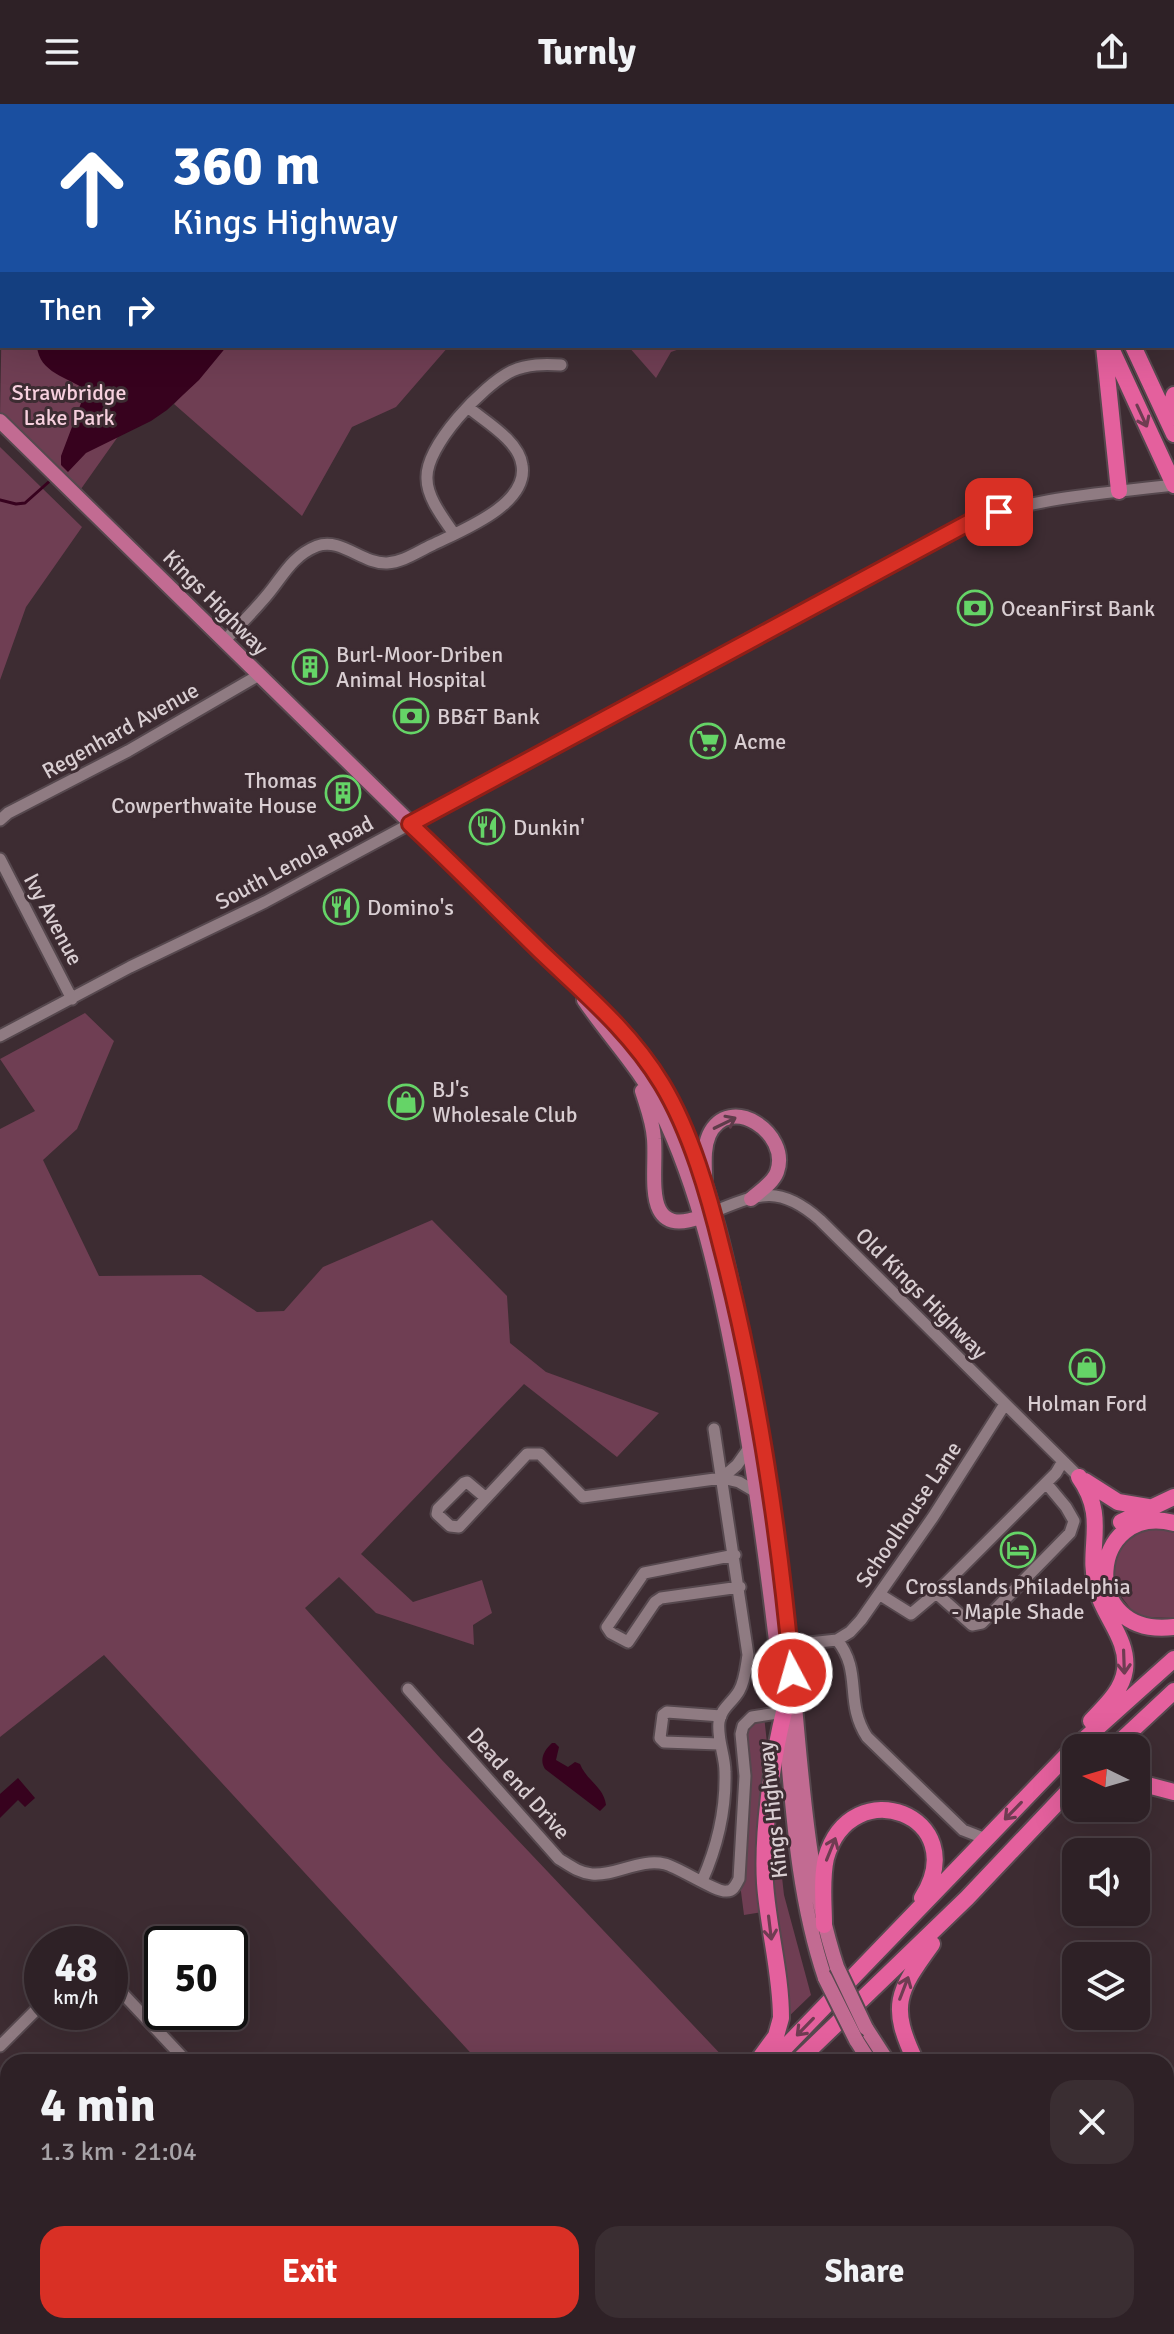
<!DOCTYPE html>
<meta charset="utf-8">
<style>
body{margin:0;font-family:Signika,sans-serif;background:#3a2e32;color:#f1f3f6;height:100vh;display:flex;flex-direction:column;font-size:30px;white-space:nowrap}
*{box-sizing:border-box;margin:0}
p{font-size:26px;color:#a7a3a7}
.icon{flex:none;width:44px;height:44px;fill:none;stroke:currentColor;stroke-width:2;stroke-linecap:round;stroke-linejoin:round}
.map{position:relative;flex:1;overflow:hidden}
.details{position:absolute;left:0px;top:1950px;width:1174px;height:280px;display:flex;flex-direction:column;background:#2e2126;border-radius:24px 24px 0 0;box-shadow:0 8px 32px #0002,0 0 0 2px #493e43}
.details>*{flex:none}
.top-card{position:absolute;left:0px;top:0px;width:1174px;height:244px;box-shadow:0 8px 32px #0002,0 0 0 2px #493e43;background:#1a4fa0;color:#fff;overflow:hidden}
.needle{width:52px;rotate:275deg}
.controls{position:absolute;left:1062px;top:1630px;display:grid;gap:16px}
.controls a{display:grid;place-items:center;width:88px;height:88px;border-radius:16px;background:#2e2126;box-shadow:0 8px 32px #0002,0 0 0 2px #493e43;font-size:40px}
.speed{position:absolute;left:24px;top:1822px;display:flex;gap:16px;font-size:40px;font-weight:700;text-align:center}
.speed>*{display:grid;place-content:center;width:104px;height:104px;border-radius:50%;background:#2e2126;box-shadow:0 8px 32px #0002,0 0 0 2px #493e43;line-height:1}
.speed small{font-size:20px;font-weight:400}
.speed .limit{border:4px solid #111;border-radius:12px;background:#fff;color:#111}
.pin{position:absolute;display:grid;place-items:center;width:68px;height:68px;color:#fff;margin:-34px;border-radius:16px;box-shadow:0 4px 12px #0006}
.me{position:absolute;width:88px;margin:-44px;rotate:354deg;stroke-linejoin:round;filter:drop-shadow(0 0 6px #0008)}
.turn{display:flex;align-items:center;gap:28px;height:168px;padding:0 40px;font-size:36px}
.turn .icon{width:104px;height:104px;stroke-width:2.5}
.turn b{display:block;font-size:56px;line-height:68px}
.then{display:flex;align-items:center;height:76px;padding:0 40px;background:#0003;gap:16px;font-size:30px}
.round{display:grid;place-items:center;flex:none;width:84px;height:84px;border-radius:24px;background:#3a2e32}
.overview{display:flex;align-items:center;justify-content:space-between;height:136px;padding:0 40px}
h1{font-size:48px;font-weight:700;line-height:60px}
.button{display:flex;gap:16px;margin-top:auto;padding:16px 40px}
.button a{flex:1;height:92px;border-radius:24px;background:#d93025;color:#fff;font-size:32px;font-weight:700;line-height:92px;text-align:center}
.button a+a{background:#3a2e32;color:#f1f3f6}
header{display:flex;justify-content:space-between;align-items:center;height:104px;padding:0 40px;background:#2e2126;font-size:36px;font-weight:700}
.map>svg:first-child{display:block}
.green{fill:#6f3e53}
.water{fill:#37021e}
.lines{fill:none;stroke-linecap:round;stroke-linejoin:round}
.stream{stroke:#37021e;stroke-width:3}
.minor-casing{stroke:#56484e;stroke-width:15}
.major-casing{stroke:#56484e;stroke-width:18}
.highway-casing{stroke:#56484e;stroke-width:20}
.minor{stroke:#8f7b82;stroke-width:11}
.major{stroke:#c26b92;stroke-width:14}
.highway{stroke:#e4609d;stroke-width:16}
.major-bridge-casing{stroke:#56484e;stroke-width:18;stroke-linecap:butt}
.major-bridge{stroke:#c26b92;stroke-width:14}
.oneway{stroke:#6f3c52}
.oneway2{stroke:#5e3c4a}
.route-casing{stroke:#8d1f18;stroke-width:20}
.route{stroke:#d93025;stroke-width:14}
.labels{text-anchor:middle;stroke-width:6;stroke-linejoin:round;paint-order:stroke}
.park-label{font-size:22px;fill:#f7d0de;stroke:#3d2c32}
.street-label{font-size:22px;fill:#d9ced2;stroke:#3d2c32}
.poi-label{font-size:22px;fill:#d9ced2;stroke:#3d2c32;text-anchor:start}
</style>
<header><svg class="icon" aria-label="menu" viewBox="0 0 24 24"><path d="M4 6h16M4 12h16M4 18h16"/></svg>Turnly<svg class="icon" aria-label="share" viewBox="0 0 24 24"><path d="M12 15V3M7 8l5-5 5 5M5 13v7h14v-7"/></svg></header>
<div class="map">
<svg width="1174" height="2230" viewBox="0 0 1174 2230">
<rect width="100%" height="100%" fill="#3d2c32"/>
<path class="green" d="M2,197V242H449L396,303L352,323L302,412L174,300L218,251L129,317L76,392L0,314Z
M628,242H688L671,248L656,274Z
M0,343L82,423L26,503L0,576Z
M85,909L114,937L77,1025L43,1056L99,1172L201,1171L257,1208L284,1207L323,1163L432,1116L507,1192L510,1239L546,1268L659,1309L617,1353L524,1280L361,1450L413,1498L482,1476L492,1509L473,1521L474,1541L376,1509L339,1473L305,1504L441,1655L728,1958H479L104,1551L0,1633V1025L35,1007L0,955Z
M1151,1420L1174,1426V1514L1137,1513L1110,1478L1115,1445Z
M764,1612L784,1791L811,1891L784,1917L768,1807L744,1811L739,1772L740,1629L753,1613Z
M1166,1968H1174V2065L1166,2069Z
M1174,2149V2229L1126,2230L1117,2222H1166V2150Z"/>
<path class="water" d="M37,242H227L199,276L167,306L151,317L86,349L68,368L61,361V352L86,286C68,273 39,269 37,242Z
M552,1639H555L559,1643L556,1656L568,1663L575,1658L580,1660C586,1676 604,1683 606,1701L600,1707L545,1665C539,1656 544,1646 552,1639Z
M18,1674L35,1694L25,1703L18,1696L0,1714V1690Z"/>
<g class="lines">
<path class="stream" d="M0,396L16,400L25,399L52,375"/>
<g class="minor-casing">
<path id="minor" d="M275,2L277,0
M0,201L2,198
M454,430C444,415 427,394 427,375C425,342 483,281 512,267C528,260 544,260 561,261
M224,537C237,524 250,511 262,497C281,477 289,453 317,442C341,433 362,460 387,459C403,458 417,448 432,441C460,427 529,401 522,361C519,337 486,318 469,304
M0,716L8,709L128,647L259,571
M0,755L72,895
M0,932L130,863L265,798L968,419C1038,392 1101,390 1174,381
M708,1110C756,1091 777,1078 820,1116L1079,1373
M722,1374L737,1361L749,1344
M486,1394L467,1378L464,1379L438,1405L437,1410L450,1422L459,1423L527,1350H540L583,1393L722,1374L739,1378L756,1388
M735,1451L644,1469L607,1523L611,1529L628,1538L655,1498L661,1494L740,1483
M936,1489L972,1521L982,1519L1070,1429L1074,1417L1066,1403L1046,1379
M879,1490L911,1510L936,1489L1056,1369L1063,1357
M837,1536L850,1528L861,1516L933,1413L1005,1300
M790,1541L837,1536C863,1568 844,1598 867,1633L963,1726L986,1735
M408,1585L559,1755C569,1761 579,1769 592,1770C616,1772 640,1754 665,1760C680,1764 717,1789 727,1787C734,1787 736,1780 739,1775L745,1672L741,1630L743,1622L752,1613L784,1608
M719,1640L664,1638L660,1634L663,1611L667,1608L721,1612
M702,1777C718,1741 726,1706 725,1668C725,1651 717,1636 719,1618C721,1604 732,1599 739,1587C745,1577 746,1563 748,1551L714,1325
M110,1876L187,1958
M0,1942L42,1900
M541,2222L548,2230
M941,2222L950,2230
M349,2230L350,2222
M739,2230L745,2225L742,2222"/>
</g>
<g class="major-casing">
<path id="major" d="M0,317L539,845C583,888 633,928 664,983C712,1071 732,1175 750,1272C768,1371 783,1471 792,1571C802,1670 806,1768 837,1863
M584,896C609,933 640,964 660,1005C700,1087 720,1181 737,1271C756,1376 770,1482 782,1588C792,1684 794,1782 825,1874
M642,987C647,1003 653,1018 654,1035C657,1071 641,1135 700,1113
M705,1075C705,1061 703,1045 709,1031C729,988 791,1029 777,1068C773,1079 760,1087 751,1095
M866,1924L888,1958
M856,1936L870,1958
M1166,2116L1174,2117
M1166,2129L1174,2130"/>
</g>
<g class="highway-casing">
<path id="highway" d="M1001,0L1002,2
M1025,0L1026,2
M1104,242L1119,387
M1110,242L1174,381
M1133,242L1174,330
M1168,316L1174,291
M1079,1373C1109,1415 1085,1443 1097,1486C1104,1513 1129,1536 1125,1566C1122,1587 1105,1602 1091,1617
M1085,1377L1118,1398L1148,1403
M1121,1418L1174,1393
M1174,1419C1089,1397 1076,1535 1174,1523
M1113,1644L1174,1587
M1136,1678L1174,1688
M824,1821C824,1799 821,1776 826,1754C851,1665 974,1712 922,1794
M757,1958L776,1932L781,1914C781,1869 768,1824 765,1779C762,1730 772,1656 784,1608
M771,1958L1068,1650L1174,1555
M797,1958L967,1794L1076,1679
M916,1958C889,1902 897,1888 932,1840
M1166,2081L1174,2078
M1166,2138H1174
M1108,2222L1115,2230
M434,2230L449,2222
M473,2230L486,2222"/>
</g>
<use href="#minor" class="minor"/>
<use href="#major" class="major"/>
<use href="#highway" class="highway"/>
<g class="major-bridge-casing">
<path id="major-bridge" d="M837,1863L866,1924
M825,1874L856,1936"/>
</g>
<use href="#major-bridge" class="major-bridge"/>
</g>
<defs><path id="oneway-shaft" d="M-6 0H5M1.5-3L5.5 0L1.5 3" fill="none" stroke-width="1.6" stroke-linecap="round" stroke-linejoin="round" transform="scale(2)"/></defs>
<g class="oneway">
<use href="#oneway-shaft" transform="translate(1142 312) rotate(65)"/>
<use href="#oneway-shaft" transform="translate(1124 1558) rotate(88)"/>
<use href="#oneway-shaft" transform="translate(1013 1707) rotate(134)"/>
<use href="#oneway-shaft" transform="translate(831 1745) rotate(-68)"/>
<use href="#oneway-shaft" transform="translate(770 1824) rotate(83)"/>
<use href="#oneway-shaft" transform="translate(904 1884) rotate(-69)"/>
<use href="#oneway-shaft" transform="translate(805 1923) rotate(134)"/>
</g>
<use class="oneway2" href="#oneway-shaft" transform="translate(725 1019) rotate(-26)"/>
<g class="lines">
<g class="route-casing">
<path id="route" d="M792,1569C779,1427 758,1283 722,1145C709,1092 691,1028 662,980C630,927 584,889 540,847C497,805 454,761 410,720L968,419L999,408"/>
</g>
<use href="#route" class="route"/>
</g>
<defs>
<g id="bank-ring" transform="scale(1.8)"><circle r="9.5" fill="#3d2c32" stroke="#65d467" stroke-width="1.5"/><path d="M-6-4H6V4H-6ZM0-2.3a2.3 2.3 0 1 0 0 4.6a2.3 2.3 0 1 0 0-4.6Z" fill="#65d467"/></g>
<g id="building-ring" transform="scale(1.8)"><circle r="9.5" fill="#3d2c32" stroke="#65d467" stroke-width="1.5"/><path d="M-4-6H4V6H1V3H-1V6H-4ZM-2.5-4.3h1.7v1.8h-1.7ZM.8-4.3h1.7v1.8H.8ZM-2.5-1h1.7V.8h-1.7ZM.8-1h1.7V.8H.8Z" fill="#65d467"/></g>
<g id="supermarket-ring" transform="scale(1.8)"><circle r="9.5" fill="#3d2c32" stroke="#65d467" stroke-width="1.5"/><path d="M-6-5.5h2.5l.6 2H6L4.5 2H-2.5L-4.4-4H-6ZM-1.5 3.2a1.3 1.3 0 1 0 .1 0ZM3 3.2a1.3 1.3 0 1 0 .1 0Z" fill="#65d467"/></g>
<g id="restaurant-ring" transform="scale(1.8)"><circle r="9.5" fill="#3d2c32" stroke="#65d467" stroke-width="1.5"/><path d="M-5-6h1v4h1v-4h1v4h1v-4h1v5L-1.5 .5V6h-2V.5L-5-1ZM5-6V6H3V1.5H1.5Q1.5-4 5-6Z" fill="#65d467"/></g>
<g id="shop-ring" transform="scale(1.8)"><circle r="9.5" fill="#3d2c32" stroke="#65d467" stroke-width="1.5"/><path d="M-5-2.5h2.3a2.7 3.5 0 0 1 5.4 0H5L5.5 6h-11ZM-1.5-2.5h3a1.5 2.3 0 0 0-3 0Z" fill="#65d467"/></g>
<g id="hotel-ring" transform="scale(1.8)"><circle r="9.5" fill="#3d2c32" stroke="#65d467" stroke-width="1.5"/><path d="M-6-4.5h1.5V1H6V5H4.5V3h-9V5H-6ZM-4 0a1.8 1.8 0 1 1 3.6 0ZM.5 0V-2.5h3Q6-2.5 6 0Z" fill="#65d467"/></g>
</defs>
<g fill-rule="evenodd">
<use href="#bank-ring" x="975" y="504"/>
<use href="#building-ring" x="310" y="563"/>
<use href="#bank-ring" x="411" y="612"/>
<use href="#supermarket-ring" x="708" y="637"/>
<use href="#building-ring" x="343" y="689"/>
<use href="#restaurant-ring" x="487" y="723"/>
<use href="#restaurant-ring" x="341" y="803"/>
<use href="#shop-ring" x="406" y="998"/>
<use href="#shop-ring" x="1087" y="1263"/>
<use href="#hotel-ring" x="1018" y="1446"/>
</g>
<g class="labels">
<g class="park-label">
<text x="69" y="296">Strawbridge<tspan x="69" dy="25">Lake Park</tspan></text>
</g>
<g class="street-label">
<text transform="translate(216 498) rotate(45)" y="8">Kings Highway</text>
<text transform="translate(120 626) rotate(-29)" y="8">Regenhard Avenue</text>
<text transform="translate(294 758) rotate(-28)" y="8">South Lenola Road</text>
<text transform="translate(54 815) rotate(62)" y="8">Ivy Avenue</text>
<text transform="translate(922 1189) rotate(45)" y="8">Old Kings Highway</text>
<text transform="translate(908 1410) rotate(-56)" y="8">Schoolhouse Lane</text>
<text transform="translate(519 1679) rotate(48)" y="8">Dead end Drive</text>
<text transform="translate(772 1706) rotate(-96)" y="8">Kings Highway</text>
</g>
<g class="poi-label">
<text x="1001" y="512">OceanFirst Bank</text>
<text x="336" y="558">Burl-Moor-Driben<tspan x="336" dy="25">Animal Hospital</tspan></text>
<text x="437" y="620">BB&amp;T Bank</text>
<text x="734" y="645">Acme</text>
<text x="317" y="684" text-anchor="end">Thomas<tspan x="317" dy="25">Cowperthwaite House</tspan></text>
<text x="513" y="731">Dunkin'</text>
<text x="367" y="811">Domino's</text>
<text x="432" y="993">BJ's<tspan x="432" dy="25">Wholesale Club</tspan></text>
<text x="1087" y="1307" text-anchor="middle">Holman Ford</text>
<text x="1018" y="1490" text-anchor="middle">Crosslands Philadelphia<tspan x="1018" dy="25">- Maple Shade</tspan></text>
</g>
</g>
</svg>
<div class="controls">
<a><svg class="needle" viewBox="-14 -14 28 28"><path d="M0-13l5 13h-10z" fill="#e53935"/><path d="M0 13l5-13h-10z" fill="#a7a3a7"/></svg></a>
<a><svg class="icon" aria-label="sound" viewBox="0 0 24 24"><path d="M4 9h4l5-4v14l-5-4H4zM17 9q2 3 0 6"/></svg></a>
<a><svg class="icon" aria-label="layers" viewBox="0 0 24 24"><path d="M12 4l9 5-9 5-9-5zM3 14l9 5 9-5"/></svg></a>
</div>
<div class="speed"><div>48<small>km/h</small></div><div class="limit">50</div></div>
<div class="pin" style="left:999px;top:408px;background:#d93025"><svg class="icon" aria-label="arrive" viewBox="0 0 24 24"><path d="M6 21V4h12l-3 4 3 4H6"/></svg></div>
<svg class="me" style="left:792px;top:1569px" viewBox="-20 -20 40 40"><circle r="17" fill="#d93025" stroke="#fff" stroke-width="3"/><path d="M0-11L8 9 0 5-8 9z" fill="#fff"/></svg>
<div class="top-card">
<div class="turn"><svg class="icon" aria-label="ahead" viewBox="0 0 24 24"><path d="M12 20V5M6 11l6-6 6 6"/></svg><div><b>360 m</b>Kings Highway</div></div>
<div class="then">Then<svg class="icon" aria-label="right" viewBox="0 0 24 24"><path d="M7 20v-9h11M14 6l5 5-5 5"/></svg></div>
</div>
<section class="details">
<div class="overview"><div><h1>4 min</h1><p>1.3 km · 21:04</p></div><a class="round"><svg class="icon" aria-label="close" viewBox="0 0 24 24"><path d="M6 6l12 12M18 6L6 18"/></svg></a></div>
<div class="button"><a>Exit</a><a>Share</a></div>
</section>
</div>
